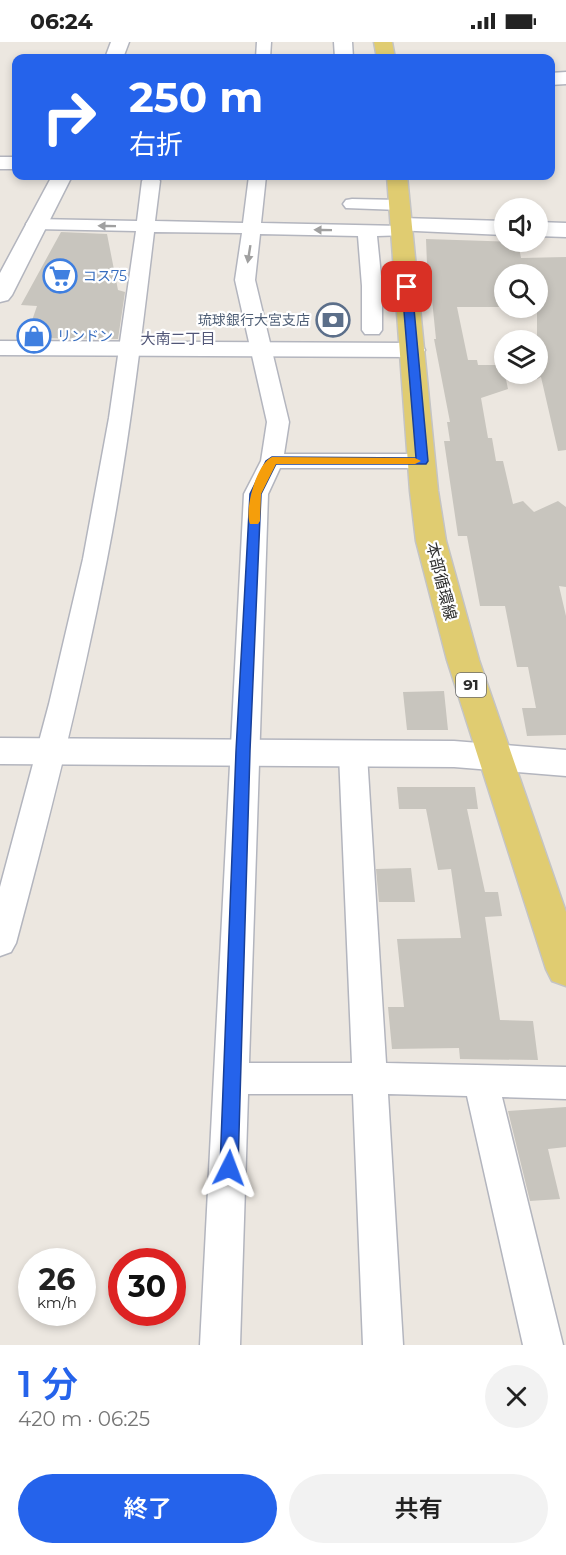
<!DOCTYPE html>
<html lang="ja">
<meta charset="utf-8">
<style>
body{margin:0;font-family:Montserrat,"Noto Sans JP",sans-serif;background:#f2f2f2;color:#222;height:100vh;display:flex;flex-direction:column;font-size:22px;white-space:nowrap}
*{box-sizing:border-box;margin:0}
p{font-size:20px;color:#767676}
.icon{flex:none;width:33px;height:33px;fill:none;stroke:currentColor;stroke-width:2;stroke-linecap:round;stroke-linejoin:round}
.map{position:relative;height:1303px;overflow:hidden}
.drawer{display:flex;flex-direction:column;background:#fff;flex:1}
.drawer>*{flex:none}
.top-card{position:absolute;left:12px;top:12px;width:543px;height:126px;border-radius:12px;box-shadow:0 3px 9px #0003;background:#2563eb;color:#fff;overflow:hidden}
.tools{position:absolute;left:494px;top:156px;display:grid;gap:12px}
.tools a{display:grid;place-items:center;width:54px;height:54px;border-radius:50%;background:#fff;box-shadow:0 3px 9px #0003;font-size:30px}
.speed{position:absolute;left:18px;top:1206px;display:flex;gap:12px;font-size:30px;font-weight:700;text-align:center}
.speed>*{display:grid;place-content:center;width:78px;height:78px;border-radius:50%;background:#fff;box-shadow:0 3px 9px #0003;line-height:1}
.speed small{font-size:15px;font-weight:400}
.speed .limit{border:9px solid #d22;background:#fff;color:#111}
.pin{position:absolute;display:grid;place-items:center;width:51px;height:51px;color:#fff;margin:-26px;border-radius:12px;box-shadow:0 3px 9px #0006}
.me{position:absolute;width:66px;margin:-33px;rotate:3deg;stroke-linejoin:round;filter:drop-shadow(0 0 4px #0008)}
.turn{display:flex;align-items:center;gap:21px;height:126px;padding:0 18px;font-size:27px}
.turn .icon{width:78px;height:78px;stroke-width:2.5}
.turn b{display:block;font-size:42px;line-height:51px}
.round{display:grid;place-items:center;flex:none;width:63px;height:63px;border-radius:32px;background:#f2f2f2}
.head{display:flex;align-items:center;justify-content:space-between;height:102px;padding:0 18px}
h1{font-size:36px;font-weight:600;line-height:45px;color:#2563eb}
.primary-button{display:flex;gap:12px;margin-top:auto;padding:12px 18px}
.primary-button a{flex:1;height:69px;border-radius:36px;background:#2563eb;color:#fff;font-size:24px;font-weight:600;line-height:69px;text-align:center}
.primary-button a+a{background:#f2f2f2;color:#222}
.status{display:flex;justify-content:space-between;align-items:center;height:42px;padding:0 30px;background:#fff;direction:ltr}
.status svg{height:16px;fill:currentColor}
.map>svg:first-child{display:block}
.building{fill:#c8c5be}
.lines{fill:none;stroke-linecap:round;stroke-linejoin:round}
.street-casing{stroke:#b3b5be;stroke-width:3}
.secondary-casing{stroke:#b3b5be;stroke-width:3}
.primary-casing{stroke:#c4c4c4;stroke-width:3}
.street{fill:#fff;fill-rule:evenodd}
.secondary{fill:#fff;fill-rule:evenodd}
.primary{fill:#e0cc71;fill-rule:evenodd}
.oneway{fill:#a0a0a0}
.route{fill:#2563eb;stroke:#184099;stroke-width:1.5}
.slow{fill:#f59e0b}
.labels{text-anchor:middle;stroke-width:4.5;stroke-linejoin:round;paint-order:stroke}
.far-shop-label{font-size:14px;fill:#366cbe;stroke:#fff;text-anchor:start}
.far-service-label{font-size:14px;fill:#4e5e75;stroke:#fff;text-anchor:end}
.far-neighbourhood-label{font-size:15px;fill:#515677;stroke:#fff}
.shield{fill:#fff;stroke:#6b6b6b;stroke-width:1.5}
.shield-label{font-size:15px;font-weight:bold;fill:#2c2c2c}
.street-label{font-size:16px;fill:#2c2c2c;stroke:#fff}
</style>
<div class="status"><b>06:24</b><svg viewBox="0 0 49 12"><path d="M0 12V9h3v3zM5 12V6h3v6zM10 12V3h3v9zM15 12V0h3v12zM26 1h20v11H26zM47 4h2v5h-2z"/></svg></div>
<div class="map">
<svg width="566" height="1303" viewBox="0 0 566 1303">
<rect width="100%" height="100%" fill="#ece7e0"/>
<path class="building" d="M61,190L107,192L118,248L125,250L118,297L26,296L37,264L21,263Z
M426,197L518,200L521,216L566,215V408L558,409L541,335L537,337V266H510H537V232H504V265H457L468,318H477L478,323H503L508,347L481,356L488,396H492L496,419H503L513,462L523,459L534,470L558,459L566,465V545L559,544L566,574V693L527,694L522,666H536L528,625H517L505,564H480L467,494H458L444,399H450L447,380H450L434,297H436L431,248H428Z
M444,649L448,688H407L403,650Z
M397,745H475L478,767H467L485,850H498L502,874L485,875L500,978L533,979L538,1018L460,1017L459,1006L392,1007L388,965H404L397,897L461,896L451,827L438,828L426,767H399Z
M411,826L415,860H379L376,827Z
M566,1065V1105L548,1107L560,1157L530,1159L508,1069Z"/>
<g class="lines">
<g class="street-casing">
<path id="street" d="M257,0H271L270,16H256Z
M151,134L157,135L160,139L155,179L243,181L249,134H266L261,181L402,184L408,185L411,189L408,193L377,194L382,244V288L379,292H365L362,288V244L358,194L260,192L255,238L289,380L284,412H422L430,414L433,419L430,424L422,426H280L268,452L249,1021H352L339,712L343,705L353,702L363,705L367,712L386,1021L566,1025V1057L502,1055L563,1303H523L467,1054L388,1052L403,1303H363L353,1052H248L240,1303H200L244,452L261,419L267,380L235,238L242,191L154,190C141,299 128,409 107,517C82,647 50,774 16,901L11,910L0,914V845L49,662L83,517L109,376L136,189L35,187L29,186L26,182L29,178L35,177L137,179L142,139L145,135Z
M352,157L400,158L406,159L409,163L406,167L400,168L346,166L343,162L346,158Z"/>
</g>
<g class="secondary-casing">
<path id="secondary" d="M111,0H129L123,16H105Z
M334,0H352L353,16H335Z
M566,30V42L550,43V31Z
M0,115H16V127H0Z
M52,134H72L12,253L8,258L0,260V231Z
M402,176L504,179V193L394,188L391,183L394,178Z
M537,180L566,181V195L537,194Z
M0,299L413,301L422,303L425,308L422,313L413,315L0,313Z
M0,696L454,699L566,708V734L454,725L0,722Z"/>
</g>
<g class="primary-casing">
<path id="primary" d="M374,0H392L395,16H377Z
M387,134H407L438,449L446,499L479,618L566,870V944L552,939L546,927L447,618L416,499L410,449Z"/>
</g>
<use href="#street" class="street"/>
<use href="#secondary" class="secondary"/>
<use href="#primary" class="primary"/>
</g>
<defs><path id="oneway-solid" d="M-6-.8H1V-3.2L6.5 0L1 3.2V.8H-6Z" transform="scale(1.5)"/></defs>
<g class="oneway">
<use href="#oneway-solid" transform="translate(107 184) rotate(-179)"/>
<use href="#oneway-solid" transform="translate(323 188) rotate(-179)"/>
<use href="#oneway-solid" transform="translate(249 212) rotate(99)"/>
</g>
<path class="route" d="M407,242L412,245L428,419L426,422H276L261,452L250,709L238,1126L235,1132L229,1134L222,1132L220,1126L236,709L250,452L266,419L272,415L416,416L402,245Z"/>
<path class="slow" d="M272,415L415,416L421,419L415,422H276L261,452L260,479L258,482H250C244,467 257,421 272,415Z"/>
<defs>
<g id="supermarket-ring" transform="scale(1.725)"><circle r="9.5" fill="#fff" stroke="#3f7fe0" stroke-width="1.5"/><path d="M-6-5.5h2.5l.6 2H6L4.5 2H-2.5L-4.4-4H-6ZM-1.5 3.2a1.3 1.3 0 1 0 .1 0ZM3 3.2a1.3 1.3 0 1 0 .1 0Z" fill="#3f7fe0"/></g>
<g id="bank-ring" transform="scale(1.725)"><circle r="9.5" fill="#fff" stroke="#5c6f8a" stroke-width="1.5"/><path d="M-6-4H6V4H-6ZM0-2.3a2.3 2.3 0 1 0 0 4.6a2.3 2.3 0 1 0 0-4.6Z" fill="#5c6f8a"/></g>
<g id="shop-ring" transform="scale(1.725)"><circle r="9.5" fill="#fff" stroke="#3f7fe0" stroke-width="1.5"/><path d="M-5-2.5h2.3a2.7 3.5 0 0 1 5.4 0H5L5.5 6h-11ZM-1.5-2.5h3a1.5 2.3 0 0 0-3 0Z" fill="#3f7fe0"/></g>
</defs>
<g fill-rule="evenodd">
<use href="#supermarket-ring" x="60" y="234"/>
<use href="#bank-ring" x="333" y="278"/>
<use href="#shop-ring" x="34" y="294"/>
</g>
<g class="labels">
<g class="far-shop-label">
<text x="83" y="239">コス75</text>
<text x="57" y="299">リンドン</text>
</g>
<g class="far-service-label">
<text x="310" y="283">琉球銀行大宮支店</text>
</g>
<g class="far-neighbourhood-label">
<text x="178" y="302">大南二丁目</text>
</g>
<rect class="shield" x="456" y="631" width="30" height="24" rx="4.5"/>
<g class="shield-label">
<text x="471" y="648">91</text>
</g>
<g class="street-label">
<text transform="translate(442 539) rotate(76)" y="6">本部循環線</text>
</g>
</g>
</svg>
<div class="tools">
<a><svg class="icon" aria-label="sound" viewBox="0 0 24 24"><path d="M4 9h4l5-4v14l-5-4H4zM17 9q2 3 0 6"/></svg></a>
<a><svg class="icon" aria-label="search" viewBox="0 0 24 24"><circle cx="10" cy="10" r="6"/><path d="M15 15l6 6"/></svg></a>
<a><svg class="icon" aria-label="layers" viewBox="0 0 24 24"><path d="M12 4l9 5-9 5-9-5zM3 14l9 5 9-5"/></svg></a>
</div>
<div class="speed"><div>26<small>km/h</small></div><div class="limit">30</div></div>
<div class="pin" style="left:407px;top:245px;background:#d93025"><svg class="icon" aria-label="arrive" viewBox="0 0 24 24"><path d="M6 21V4h12l-3 4 3 4H6"/></svg></div>
<svg class="me" style="left:229px;top:1126px" viewBox="-20 -20 40 40"><path d="M0-17L14 15 0 8-14 15z" fill="#2563eb" stroke="#fff" stroke-width="4"/></svg>
<div class="top-card">
<div class="turn"><svg class="icon" aria-label="right" viewBox="0 0 24 24"><path d="M7 20v-9h11M14 6l5 5-5 5"/></svg><div><b>250 m</b>右折</div></div>
</div>
</div>
<section class="drawer">
<div class="head"><div><h1>1 分</h1><p>420 m · 06:25</p></div><a class="round"><svg class="icon" aria-label="close" viewBox="0 0 24 24"><path d="M6 6l12 12M18 6L6 18"/></svg></a></div>
<div class="primary-button"><a>終了</a><a>共有</a></div>
</section>
